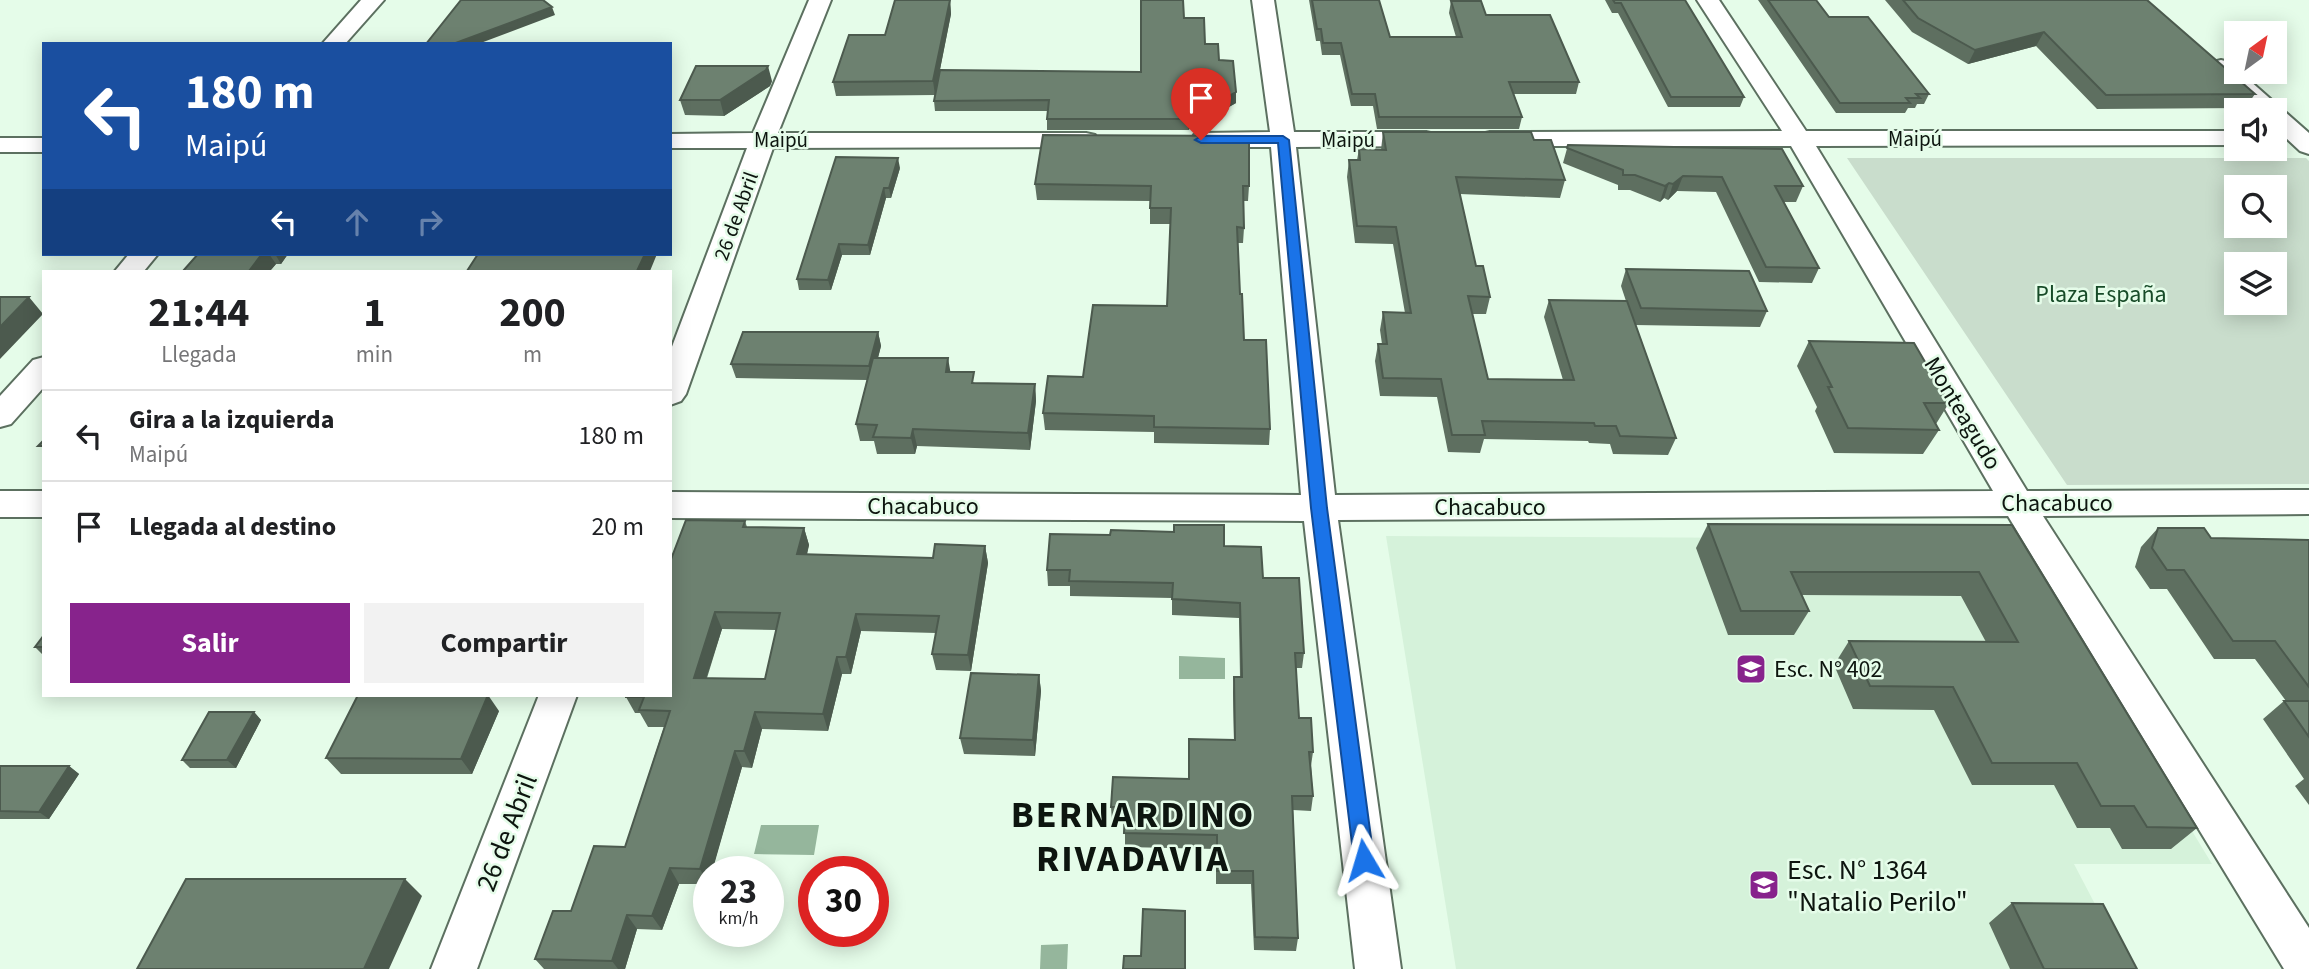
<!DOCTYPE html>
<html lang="es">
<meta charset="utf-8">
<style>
body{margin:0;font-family:"Source Sans 3",sans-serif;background:#f2f2f2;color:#202124;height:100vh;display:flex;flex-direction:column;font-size:26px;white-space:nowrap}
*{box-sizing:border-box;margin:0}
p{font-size:23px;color:#757577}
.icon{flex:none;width:38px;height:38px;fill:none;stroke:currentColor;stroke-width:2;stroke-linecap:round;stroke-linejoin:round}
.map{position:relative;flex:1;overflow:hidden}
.side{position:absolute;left:42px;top:270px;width:630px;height:427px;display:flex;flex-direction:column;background:#fff;border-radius:0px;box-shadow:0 4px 18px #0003}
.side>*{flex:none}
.guide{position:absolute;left:42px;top:42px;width:630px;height:214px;border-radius:0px;box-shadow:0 4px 18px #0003;background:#1a4fa0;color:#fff;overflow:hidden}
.needle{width:46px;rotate:33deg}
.buttons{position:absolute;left:2224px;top:21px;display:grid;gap:14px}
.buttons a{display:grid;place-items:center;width:63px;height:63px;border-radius:0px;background:#fff;box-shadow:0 4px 18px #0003;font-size:35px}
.speed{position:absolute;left:693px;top:856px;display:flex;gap:14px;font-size:35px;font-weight:700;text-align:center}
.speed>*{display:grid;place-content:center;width:91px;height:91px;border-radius:50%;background:#fff;box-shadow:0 4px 18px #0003;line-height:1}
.speed small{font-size:18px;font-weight:400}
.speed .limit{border:10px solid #d22;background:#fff;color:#111}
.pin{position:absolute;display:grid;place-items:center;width:60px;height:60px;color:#fff;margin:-72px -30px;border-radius:50% 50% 50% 0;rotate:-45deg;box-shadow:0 0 7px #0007}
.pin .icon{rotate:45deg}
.me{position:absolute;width:77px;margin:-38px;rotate:353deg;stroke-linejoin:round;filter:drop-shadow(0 0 5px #0008)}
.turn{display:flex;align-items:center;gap:24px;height:147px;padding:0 28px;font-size:32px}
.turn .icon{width:91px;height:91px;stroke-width:2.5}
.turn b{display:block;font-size:49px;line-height:60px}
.lanes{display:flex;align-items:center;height:66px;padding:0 28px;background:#0003;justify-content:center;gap:35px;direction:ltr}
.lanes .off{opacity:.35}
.eta{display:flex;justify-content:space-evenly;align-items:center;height:119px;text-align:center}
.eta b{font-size:42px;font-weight:700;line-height:49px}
.primary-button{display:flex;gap:14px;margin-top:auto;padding:14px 28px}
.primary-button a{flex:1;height:80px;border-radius:0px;background:#87238c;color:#fff;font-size:28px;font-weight:700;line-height:80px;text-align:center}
.primary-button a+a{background:#f2f2f2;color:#202124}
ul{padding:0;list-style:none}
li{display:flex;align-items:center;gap:21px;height:91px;padding:0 28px;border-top:2px solid #e0e0e0}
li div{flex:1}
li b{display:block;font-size:26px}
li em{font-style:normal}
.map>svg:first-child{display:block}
.built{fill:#d5f2da}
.green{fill:#c9ddcc;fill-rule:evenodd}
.water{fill:#95b69c}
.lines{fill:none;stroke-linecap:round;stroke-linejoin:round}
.street-casing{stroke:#5c7060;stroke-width:4}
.street{fill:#fff;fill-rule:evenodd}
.wall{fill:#5e6f60;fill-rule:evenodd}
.shaded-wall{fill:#4c5a4e}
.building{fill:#6d8170;stroke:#4c5a4e;stroke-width:2;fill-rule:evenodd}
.route{fill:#1a73e8;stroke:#114b97;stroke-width:2}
.labels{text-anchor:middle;stroke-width:5;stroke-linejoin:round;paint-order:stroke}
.far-street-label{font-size:21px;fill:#0d150f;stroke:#e5fce9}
.park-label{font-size:24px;fill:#174b28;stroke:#e5fce9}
.street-label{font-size:24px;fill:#0d150f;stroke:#e5fce9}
.poi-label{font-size:24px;fill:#0d150f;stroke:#e5fce9;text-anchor:start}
.near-street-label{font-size:28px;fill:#0d150f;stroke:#e5fce9}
.near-poi-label{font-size:28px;fill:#0d150f;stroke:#e5fce9;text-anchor:start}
.near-district-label{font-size:38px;font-weight:bold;letter-spacing:2px;fill:#0d150f;stroke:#e5fce9}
</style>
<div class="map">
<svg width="2309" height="969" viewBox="0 0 2309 969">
<rect width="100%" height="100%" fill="#e5fce9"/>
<path class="built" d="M1386,536L2015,539L2212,864H2074L2129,969H1456Z"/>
<path class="green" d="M1847,158H2306L2309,161V484L2067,485ZM2236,187H2275V226H2236ZM2236,264H2275V303H2236Z"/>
<path class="water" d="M1179,656L1225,658V679H1179Z
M761,825H819L814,855L754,854Z
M1068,944L1067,969H1040L1041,945Z"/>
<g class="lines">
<g class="street-casing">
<path id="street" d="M361,0H384L345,44H322Z
M809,0H831L778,133H1086L1095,135L1098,140L1095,145L1086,147L773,148L686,394L681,401L670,405V352L747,148H670V134L753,133Z
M1252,0H1274L1294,132H1426L1435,134L1438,139L1435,144L1426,146L1296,147L1335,495L1993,491L1791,146H1490L1481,144L1478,139L1481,134L1490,132L1782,131L1697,0H1719L1806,131H2236V145L1816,146L2027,491L2309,490V514L2043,516L2309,928V969H2284L2008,516L1338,520L1401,969H1355L1304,521L670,518V492L1301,495L1271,147H1203L1194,145L1191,140L1194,135L1203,133L1270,132Z
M2221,60L2229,62L2236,72H2240L2309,133V154L2300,151L2275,128V110H2255L2213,72L2209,67L2213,62Z
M0,138H44V152H0Z
M129,254H158L144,271H115Z
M44,357V387L11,424L0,427V396L33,360Z
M0,491H44V517H0Z
M539,695H577L477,969H431Z"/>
</g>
<use href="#street" class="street"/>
</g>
<path class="wall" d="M950,0L951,14L935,94L1141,72L1184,18L1219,60L1236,92V103L1188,130H1047V119L1048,111H935L934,101L935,95L836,96L833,82L885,35Z
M1309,0H1379L1390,37H1456L1449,13L1451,1L1486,15L1579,82L1576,94H1514L1522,117L1519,129H1377L1373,106H1351L1340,55H1322L1320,41H1316Z
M1605,0H1685L1744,97L1740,107H1668L1618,13H1612Z
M1758,0H1816L1829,17L1929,94L1924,104H1917L1915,108H1908L1905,113H1836Z
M1885,0H2147L2255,94L2245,108L2097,109L2036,46L1968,64L1912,32Z
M772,81L770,86L724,116L685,115L680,100Z
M1383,132L1534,140L1565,180L1560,198L1460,194L1476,266L1490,297L1486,314H1472L1488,379L1563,380L1544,317L1549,300L1626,301L1621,286L1626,269L1767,311L1760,327L1635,325L1676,438L1668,455L1613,454L1610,444L1589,443L1588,441L1484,439L1480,453L1448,452L1437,397L1380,396L1375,361L1378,344H1382L1380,330L1383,312L1405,313L1393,244L1355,243L1347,177L1349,160H1357L1359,149L1381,150Z
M1568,145L1803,186L1796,202H1784L1819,268L1812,283L1759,282L1716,192L1677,191L1668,200L1664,198L1660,202L1630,190H1618V185L1563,163Z
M900,168L891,198H886L870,255H842L831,290H799L797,279Z
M1035,184L1249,186L1248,201H1243L1244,228L1243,243H1238L1240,294L1244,340L1270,429L1269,445L1154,443V432L1045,430L1043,413L1083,377L1167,306L1170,224H1150V201L1037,200Z
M198,254H288L281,264H276L270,271H183Z
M878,332L881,346L878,358L950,372L975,383L1035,384L1036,401L1030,450L917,446L915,454H877L874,441H860L856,424L867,380L736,378L731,364Z
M1809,341L1949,403L1936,424L1939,430L1923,454L1834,453L1815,411L1817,407L1797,366Z
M745,521L747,527L804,528L809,545L807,555L933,558L985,546L988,563L971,671L936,670L932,654L936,633L861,631L851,674H842L828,731L762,729L752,768L742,767L708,884H679L662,930L637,929L625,969H544L535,959L571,911L625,847L664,727H648L640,713H635L626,697ZM722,629L776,630L765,679L707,678Z
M1708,524L2012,525L2197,828L2171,849H2122L2110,828H2077L2054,785H1972L1934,710L1853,709L1834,665L1849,641L1986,642L1961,596L1801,595L1809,611L1794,635H1728L1696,548Z
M2158,528L2211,538L2309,540V805L2295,786L2304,779L2263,719L2284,701H2286L2255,659H2214L2167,589H2150L2135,567L2141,547Z
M1224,546L1263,578L1304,653L1302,668H1296L1299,718L1313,752L1311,766L1313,796L1311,811L1293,810L1298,938L1296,951L1254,950L1251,884H1216V849L1125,847V821H1112L1111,807L1188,779L1234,740L1233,692L1234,677H1240L1239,618L1172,615V598L1070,596V586H1048L1047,570Z
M44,635V656L35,647Z
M1039,675L1041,691L1035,756L964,754L960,738Z
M499,711L472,774H341L326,758Z
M254,712L261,720L236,768H190L182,760Z
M0,766H69L79,774L49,819H0Z
M2012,903L2137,969H2010L1989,923Z"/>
<path class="shaded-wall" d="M950,0L951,14L935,95L933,81Z
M552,7L555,15L478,44H453Z
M2044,32L2036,46L1968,64L1975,50Z
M768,66L772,81L770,86L724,116L720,100Z
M1236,92V103L1188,130V119Z
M898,158L900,168L891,198L889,188Z
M1683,176L1677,191L1668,200L1673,184Z
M1669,183L1664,198L1660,202L1665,186Z
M884,188L886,198L870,255L868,245Z
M839,244L842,255L831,290L828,280Z
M262,254H269L276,264L270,271H249Z
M275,254H288L281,264Z
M645,254H657L650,271H637Z
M29,297L43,314L0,359V327Z
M878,332L881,346L872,380L869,366Z
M948,358L951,375L946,372Z
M1035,384L1036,401L1030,450L1028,433Z
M913,429L917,446L915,454L911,438Z
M804,528L809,545L802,572L797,554Z
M985,546L988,563L971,671L968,655Z
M715,612L722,629L701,694L694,678Z
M856,614L861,631L851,674L846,657Z
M837,657L842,674L828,731L823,714Z
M1039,675L1041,691L1035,756L1033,740Z
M488,695L499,711L472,774L461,759Z
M254,712L261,720L236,768L227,760Z
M755,712L762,729L752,768L744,751Z
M735,751L742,767L712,872H709L708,884L700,869Z
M69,766L79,774L49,819L39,812Z
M670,868L679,884L662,930L652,916Z
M405,879L422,896L389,969H364Z
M627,915L637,929L625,969H618L612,961Z"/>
<path class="building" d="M461,0H543L552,7L453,44H426Z
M895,0H950L933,81L833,82L849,35H885Z
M1141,0H1183L1184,18H1204L1205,44H1218L1219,60L1233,61L1236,92L1188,119H1047L1049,100L934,101L940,70L1141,72Z
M1312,0H1379L1390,37H1462L1451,1H1481L1486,15H1550L1579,82H1509L1522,117H1379L1375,94H1352L1341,43H1323L1321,29H1317Z
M1613,0H1685L1744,97H1671L1621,3H1615Z
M1768,0H1816L1829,17H1868L1929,94H1916L1920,98H1906L1910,103H1840Z
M1903,0H2147L2255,94L2106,95L2044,32L1975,50L1918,18Z
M696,66H768L766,70L720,100H680Z
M1383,132H1531L1534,140H1551L1565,180L1456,177L1476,266H1483L1490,297L1468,296L1488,379L1574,380L1549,300L1627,301L1676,438L1620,436L1616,426H1595L1594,423L1482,421L1485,435H1452L1441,379L1383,378L1378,344H1387L1383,312L1411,313L1396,227L1357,226L1349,160H1360L1359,149L1386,150Z
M1043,135L1249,136V186H1243L1244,228L1237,227L1240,294H1242L1244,340H1266L1270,429L1154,427V416L1043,413L1048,376L1083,377L1093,305L1167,306L1171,208H1150L1151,186L1035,184Z
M1568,145L1782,149L1803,186H1775L1819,268L1766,267L1722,177L1683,176L1673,184L1669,183L1665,186L1635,175H1623V170L1567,148Z
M836,157L898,158L889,188H884L868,245L839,244L828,280L797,279Z
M198,254H262L249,271H183Z
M478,254H645L637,271H467Z
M1626,269L1749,271L1767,311L1641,308Z
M0,297H29L0,327Z
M743,332H878L869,366L731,364Z
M1809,341L1914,343L1949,403H1924L1939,430L1848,428L1828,387H1832Z
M873,358H948L946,372H974L972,383L1035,384L1028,433L913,429L911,438L873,437L877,425L856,424Z
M44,440V446H38Z
M686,520L745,521L743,527L804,528L797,554L933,558L935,544L985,546L968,655L932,654L939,616L856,614L846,657H837L823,714L755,712L744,751H735L700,869L670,868L652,916L627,915L612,961L535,959L553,911H571L594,846L625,847L670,711L639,710L644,697H626V695H670V562ZM715,612L780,613L765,679L694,678Z
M1708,524L2012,525L2197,828L2147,827L2134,806H2101L2077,763H1992L1953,687L1870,686L1849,641L2018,642L1979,572H1791L1809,611H1741Z
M1174,525H1224V546L1261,547L1263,578H1299L1304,653H1295L1299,718H1311L1313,752H1309L1313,796H1292L1298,938L1255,937L1253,871H1217V835L1124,833L1125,807H1111L1113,777L1189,779V739L1235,740L1234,677H1242L1240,603L1172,599L1173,583L1069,581L1070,570H1047L1050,534L1110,535L1111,530L1174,532Z
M2158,528H2204L2211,538L2309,540V687L2275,641H2233L2184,570H2167L2152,548Z
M44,635V647H35Z
M971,673L1039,675L1033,740L960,738Z
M358,695H488L461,759L326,758Z
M2284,701H2309V737Z
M209,712H254L227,760H182Z
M0,766H69L39,812L0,811Z
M186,879H405L364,969H137Z
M2012,903L2103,904L2137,969H2044Z
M1143,909L1185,911V969H1123L1124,956H1141Z"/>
<path class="route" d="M1283,136L1289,140L1327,508L1374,860L1371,867L1364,870L1357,867L1354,860L1311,508L1278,143H1201L1195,140L1201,136Z"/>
<defs>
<g id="school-square" transform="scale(1.575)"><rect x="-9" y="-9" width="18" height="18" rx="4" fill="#87238c" stroke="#e5fce9"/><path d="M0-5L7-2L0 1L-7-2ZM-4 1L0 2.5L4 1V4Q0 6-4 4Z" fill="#fff"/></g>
</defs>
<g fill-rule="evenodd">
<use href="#school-square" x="1751" y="669"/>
<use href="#school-square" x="1764" y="885"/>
</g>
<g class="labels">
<g class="far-street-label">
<text x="1915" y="146">Maipú</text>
<text x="781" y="147">Maipú</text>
<text x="1348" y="147">Maipú</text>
<text transform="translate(736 216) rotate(-70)" y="7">26 de Abril</text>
</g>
<g class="park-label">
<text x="2101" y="302">Plaza España</text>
</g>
<g class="street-label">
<text transform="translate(1963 413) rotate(59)" y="8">Monteagudo</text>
<text x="2057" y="511">Chacabuco</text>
<text x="923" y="514">Chacabuco</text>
<text x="1490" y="515">Chacabuco</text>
</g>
<g class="poi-label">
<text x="1774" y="677">Esc. N° 402</text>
</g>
<g class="near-street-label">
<text transform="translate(506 832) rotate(-69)" y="10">26 de Abril</text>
</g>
<g class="near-poi-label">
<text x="1787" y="879">Esc. N° 1364<tspan x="1787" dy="32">"Natalio Perilo"</tspan></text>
</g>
<g class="near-district-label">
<text x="1133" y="827">BERNARDINO<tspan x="1133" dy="44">RIVADAVIA</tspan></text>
</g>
</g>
</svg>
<div class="buttons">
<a><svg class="needle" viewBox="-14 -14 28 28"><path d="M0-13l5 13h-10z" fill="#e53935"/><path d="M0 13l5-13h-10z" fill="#757577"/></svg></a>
<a><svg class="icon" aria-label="sound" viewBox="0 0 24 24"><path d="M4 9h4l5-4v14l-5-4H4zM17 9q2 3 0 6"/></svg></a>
<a><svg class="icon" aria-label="search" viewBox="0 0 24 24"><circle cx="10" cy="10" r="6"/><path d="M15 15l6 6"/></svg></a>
<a><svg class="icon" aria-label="layers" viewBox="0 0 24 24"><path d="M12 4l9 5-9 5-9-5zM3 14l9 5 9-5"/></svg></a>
</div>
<div class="speed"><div>23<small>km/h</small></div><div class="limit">30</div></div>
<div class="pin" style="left:1201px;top:140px;background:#d93025"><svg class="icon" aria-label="arrive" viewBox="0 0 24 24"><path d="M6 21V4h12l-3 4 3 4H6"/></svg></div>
<svg class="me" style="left:1364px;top:860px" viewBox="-20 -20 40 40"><path d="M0-17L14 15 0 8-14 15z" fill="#1a73e8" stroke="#fff" stroke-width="4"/></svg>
<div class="guide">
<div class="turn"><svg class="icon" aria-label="left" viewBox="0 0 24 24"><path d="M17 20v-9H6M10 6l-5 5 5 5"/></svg><div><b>180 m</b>Maipú</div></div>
<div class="lanes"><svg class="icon" aria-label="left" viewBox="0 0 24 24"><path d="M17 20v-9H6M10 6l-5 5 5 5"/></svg><svg class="icon off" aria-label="ahead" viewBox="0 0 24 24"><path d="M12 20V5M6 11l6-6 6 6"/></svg><svg class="icon off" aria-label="right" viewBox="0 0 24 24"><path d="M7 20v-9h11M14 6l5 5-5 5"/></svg></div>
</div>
<section class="side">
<div class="eta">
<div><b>21:44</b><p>Llegada</p></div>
<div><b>1</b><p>min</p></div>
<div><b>200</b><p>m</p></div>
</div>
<ul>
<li><svg class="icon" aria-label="left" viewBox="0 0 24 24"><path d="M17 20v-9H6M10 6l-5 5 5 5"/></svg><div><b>Gira a la izquierda</b><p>Maipú</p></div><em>180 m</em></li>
<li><svg class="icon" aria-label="arrive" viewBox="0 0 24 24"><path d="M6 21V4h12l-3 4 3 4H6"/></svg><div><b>Llegada al destino</b></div><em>20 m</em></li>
</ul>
<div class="primary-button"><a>Salir</a><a>Compartir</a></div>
</section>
</div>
